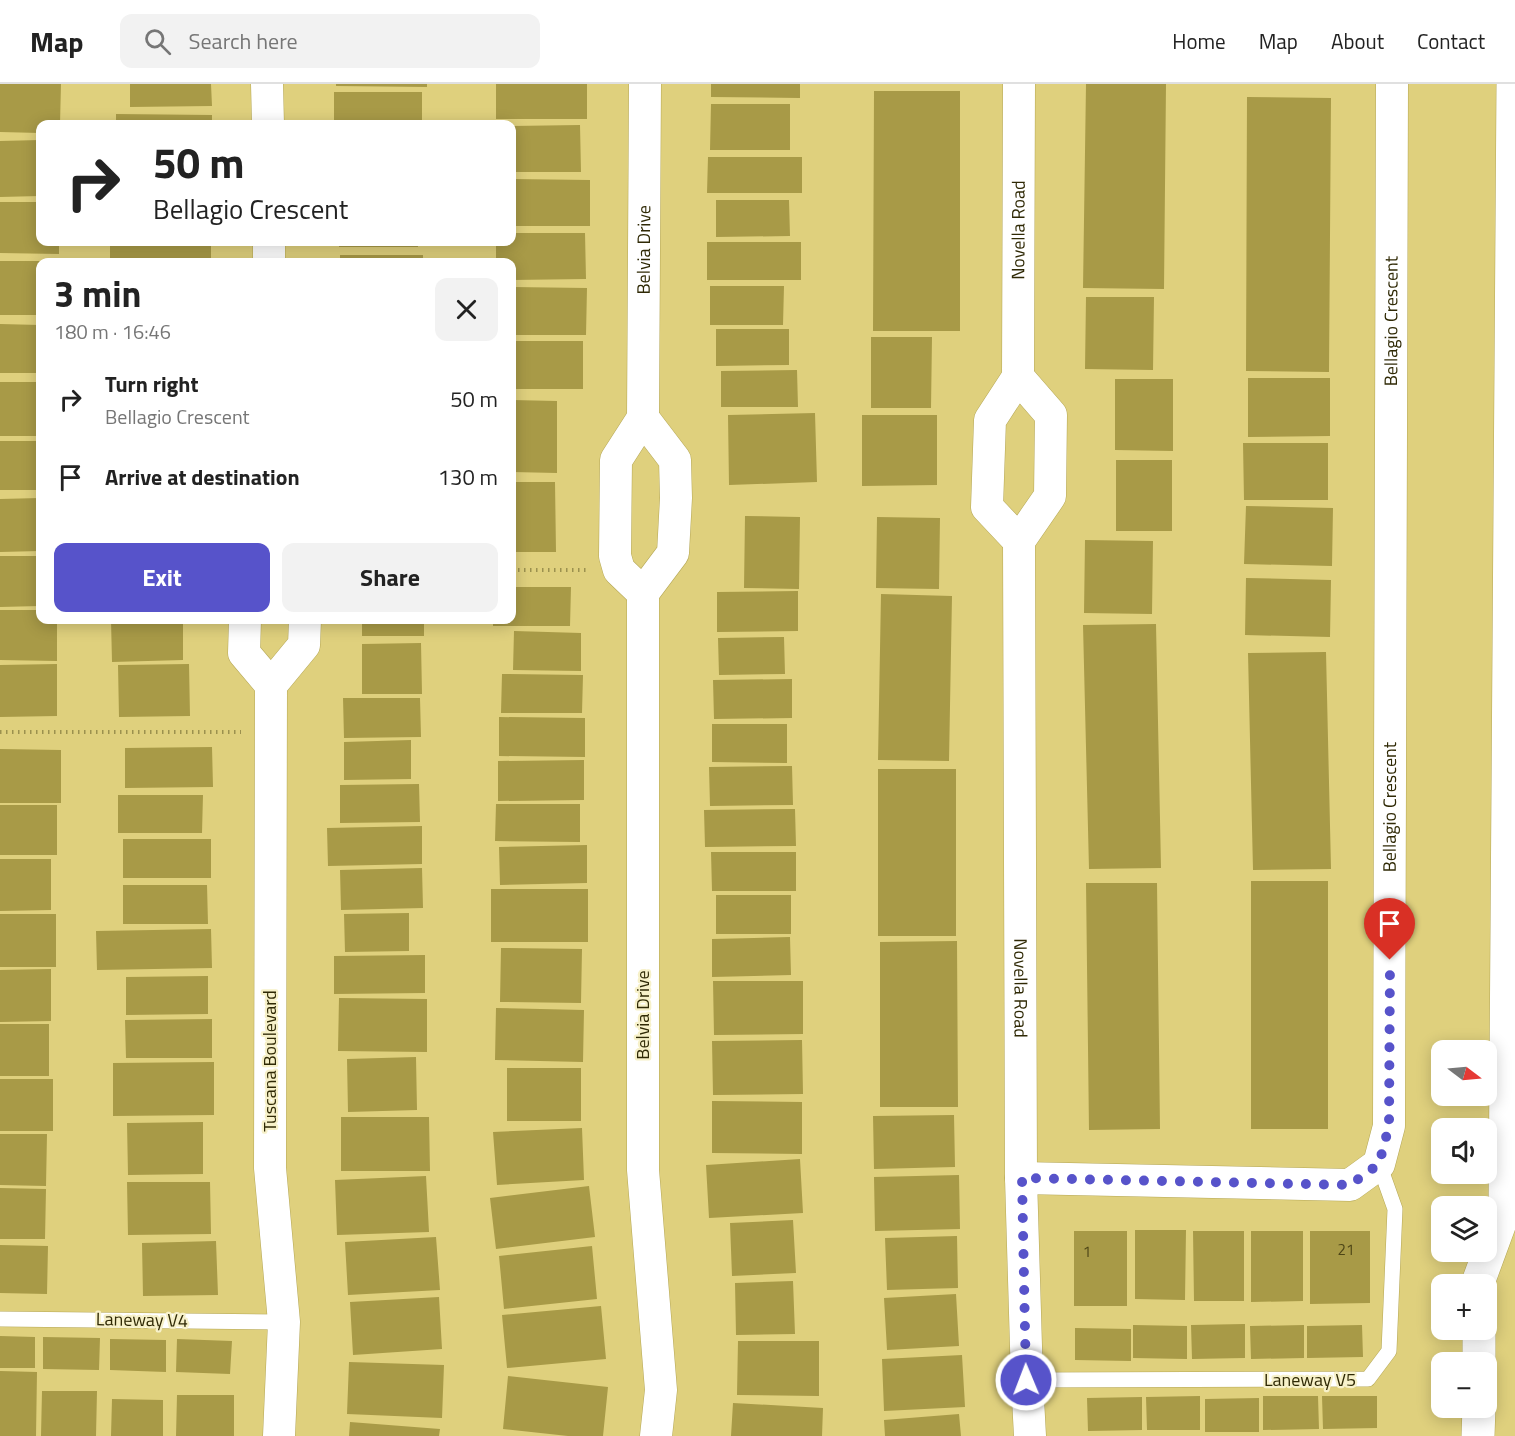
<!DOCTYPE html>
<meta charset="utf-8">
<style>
body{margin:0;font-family:"Titillium Web",sans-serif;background:#f2f2f2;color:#222;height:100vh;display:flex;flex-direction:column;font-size:22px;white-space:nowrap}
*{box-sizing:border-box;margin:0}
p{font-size:20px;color:#767676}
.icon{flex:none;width:33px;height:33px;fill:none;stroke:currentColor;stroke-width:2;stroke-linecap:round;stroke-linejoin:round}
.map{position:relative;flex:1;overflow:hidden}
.details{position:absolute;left:36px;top:174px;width:480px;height:366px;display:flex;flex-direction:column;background:#fff;border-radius:12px;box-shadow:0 3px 15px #0003}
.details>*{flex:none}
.top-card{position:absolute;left:36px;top:36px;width:480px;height:126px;border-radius:12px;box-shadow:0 3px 15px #0003;background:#fff;color:#222;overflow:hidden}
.needle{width:39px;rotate:106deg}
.buttons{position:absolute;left:1431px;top:956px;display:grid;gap:12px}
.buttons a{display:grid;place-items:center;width:66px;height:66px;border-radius:12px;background:#fff;box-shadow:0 3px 15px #0003;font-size:30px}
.pin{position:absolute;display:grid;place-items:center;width:51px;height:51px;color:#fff;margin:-62px -26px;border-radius:50% 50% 50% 0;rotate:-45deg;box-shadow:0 0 6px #0007}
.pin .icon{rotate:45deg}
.me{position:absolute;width:66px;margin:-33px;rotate:359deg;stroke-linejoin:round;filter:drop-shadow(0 0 4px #0008)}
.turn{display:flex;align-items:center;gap:21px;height:126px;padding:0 18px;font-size:27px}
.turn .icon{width:78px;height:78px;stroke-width:2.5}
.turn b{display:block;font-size:42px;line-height:51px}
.round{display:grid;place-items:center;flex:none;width:63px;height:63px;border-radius:12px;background:#f2f2f2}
.head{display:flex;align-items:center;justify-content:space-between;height:102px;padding:0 18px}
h1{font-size:36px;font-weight:700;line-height:45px}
.primary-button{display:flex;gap:12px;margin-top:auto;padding:12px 18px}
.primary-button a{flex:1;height:69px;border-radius:12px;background:#5753ca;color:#fff;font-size:24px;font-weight:700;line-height:69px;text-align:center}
.primary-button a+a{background:#f2f2f2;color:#222}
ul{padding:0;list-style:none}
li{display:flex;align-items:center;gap:18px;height:78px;padding:0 18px}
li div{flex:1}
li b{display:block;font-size:22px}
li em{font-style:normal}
header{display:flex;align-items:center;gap:36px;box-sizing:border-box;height:84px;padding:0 30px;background:#fff;border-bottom:2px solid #e0e0e0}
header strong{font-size:28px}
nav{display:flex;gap:33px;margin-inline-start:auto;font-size:21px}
.search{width:420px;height:54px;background:#f2f2f2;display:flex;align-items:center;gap:15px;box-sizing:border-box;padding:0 21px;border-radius:12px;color:#767676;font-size:22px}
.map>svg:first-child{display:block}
.building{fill:#a89a47}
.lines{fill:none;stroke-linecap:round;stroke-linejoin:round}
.service-casing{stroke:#b5a755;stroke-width:16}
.minor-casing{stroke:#b5a755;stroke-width:33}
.secondary-casing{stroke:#b5a755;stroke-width:34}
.path{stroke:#9c914f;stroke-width:4;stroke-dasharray:1.5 4.5;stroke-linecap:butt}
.service{stroke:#fff;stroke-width:15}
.minor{stroke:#fff;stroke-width:32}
.secondary{stroke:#fff;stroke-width:33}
.route{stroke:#5753ca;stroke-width:10;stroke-dasharray:0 18}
.labels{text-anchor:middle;stroke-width:4.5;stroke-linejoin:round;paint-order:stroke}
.number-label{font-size:15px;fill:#4d4516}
.street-label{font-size:18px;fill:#2f2905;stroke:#f7f1c9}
</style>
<header>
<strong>Map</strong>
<div class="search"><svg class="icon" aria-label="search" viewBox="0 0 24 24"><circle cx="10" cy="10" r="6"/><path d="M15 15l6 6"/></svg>Search here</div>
<nav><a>Home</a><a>Map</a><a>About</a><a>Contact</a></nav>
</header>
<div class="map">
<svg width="1515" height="1352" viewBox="0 0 1515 1352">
<rect width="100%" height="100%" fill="#dfd07d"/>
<path class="building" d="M0,0H61L60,40H40V49L0,48Z
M130,0H211L212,22L130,23Z
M336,0H427V3L336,2Z
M496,0H587V35H496Z
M711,0H800V14L711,13Z
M1086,0H1166L1164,205L1083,204Z
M874,7H960V247H873Z
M334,8H422V40H334Z
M1247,13L1331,14L1329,288L1246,287Z
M711,20H790V66H710Z
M116,30L212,31V40H116Z
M580,41L581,88H512V42Z
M40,56V112L0,113V57Z
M708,73H802V109H707Z
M512,95L590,96V142H512Z
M716,116H789L790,152L716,153Z
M0,118H40V158H59V170L0,169Z
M512,149H585L586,195L512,196V178H496V158H512Z
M110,158H211V178H110Z
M339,158H418V163H339Z
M707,158H801V196H707Z
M340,171H423V178H340Z
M0,177H40V231H0Z
M710,202H784L783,241H710Z
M512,203L587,204L586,251H512Z
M1086,213H1154L1153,286L1085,285Z
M0,240L40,241V289H0Z
M716,245H789V281L716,282Z
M871,253H932L931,324H871Z
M512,257H583V305H512Z
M797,286L798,323H721V287Z
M1248,294H1330V352L1248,353Z
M1115,295H1173V367L1115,366Z
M0,298H40V352H0Z
M512,316L557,317V389L512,388Z
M815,329L817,398L729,401L728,331Z
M862,331H937V401L862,402Z
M0,357H40V406H0Z
M1243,359H1328V416H1244Z
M1116,376H1172V447H1116Z
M512,398H555L556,468H512Z
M40,414V467L0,468V415Z
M1246,422L1333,424L1332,482L1244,480Z
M745,432L800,433L799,505L744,504Z
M877,433L940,434L939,505L876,504Z
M1085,456L1153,457L1152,530L1084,529Z
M0,472H40V522L0,523Z
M1246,494L1331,496L1330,553L1245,551Z
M512,503H571L570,542H493V536H512Z
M798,507V547L717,548V508Z
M881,510L952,512L949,677L878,676Z
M0,526H40V536H57V577L0,576Z
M111,536H183V576L112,578Z
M362,536H424V552H362Z
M1156,540L1161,784L1089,785L1083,541Z
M514,547L581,549V587L513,586Z
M784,553L785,590L719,591L718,554Z
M421,559L422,610H362V560Z
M1326,568L1331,785L1253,786L1248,569Z
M57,580V632L0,633V581Z
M189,580L190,632L119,633L118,581Z
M502,590L583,591L582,629H501Z
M792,595V634L714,635L713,596Z
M343,614H420L421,653L344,654Z
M499,633L585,634V673L499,672Z
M712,640H787V679L712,678Z
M411,656V695L344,696V658Z
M212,663L213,703L125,704V664Z
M0,665L61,666V719H0Z
M584,676V716L498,717V677Z
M792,682L793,721L710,722L709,683Z
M878,685H956V852H878Z
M419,700L420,738L340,739V701Z
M118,711H203L202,749H118Z
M496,720H580V758L495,757Z
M0,721H57V771H0Z
M795,725L796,762L705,763L704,726Z
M422,742V780L328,782L327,744Z
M123,755H211V794H123Z
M587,761V799L500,801L499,763Z
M711,768H796V807H712Z
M0,775H51V826L0,827Z
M422,784L423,824L341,826L340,786Z
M1251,797H1328V1045H1251Z
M1086,799H1157L1160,1045L1089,1046Z
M123,801H207L208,840H123Z
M491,805H588V858H491Z
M716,811H791V850H716Z
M409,829V867L345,868L344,830Z
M0,830H56V883H0Z
M211,845L212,884L97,886L96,847Z
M790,853L791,891L712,893V855Z
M957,857L958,1023H880V858Z
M501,864L582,865L581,919L500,918Z
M425,871V909L334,910V872Z
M51,885V937L0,938V886Z
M208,892V930L126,931V893Z
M713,897H803V950L714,951Z
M339,914L427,915V968L338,967Z
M496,924L584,926L583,978L495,976Z
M212,935V974H126L125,936Z
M0,940H49V992H0Z
M802,956L803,1010L713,1011L712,957Z
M416,973L417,1026L348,1028L347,975Z
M214,978V1031L113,1032V979Z
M507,984H581V1037H507Z
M0,995H53V1047H0Z
M712,1017L802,1018V1070L712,1069Z
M954,1031L955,1083L874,1085L873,1032Z
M341,1033H429L430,1087H341Z
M203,1038V1090L128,1091L127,1039Z
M582,1044L584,1096L497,1101L493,1048Z
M0,1050H47L46,1102L0,1101Z
M800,1075L803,1129L709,1134L706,1081Z
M959,1091L960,1145L875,1147L874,1093Z
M426,1092L429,1148L337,1151L335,1096Z
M127,1098H210L211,1150L128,1151Z
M589,1102L595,1153L496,1165L490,1114Z
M0,1104L46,1105L45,1155H0Z
M793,1136L796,1189L732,1192L730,1139Z
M1135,1146H1186L1185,1216L1135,1215Z
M1074,1147H1127V1222H1074Z
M1193,1147H1244V1217H1194Z
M1251,1147H1303V1217L1251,1218Z
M1310,1147H1370V1219L1310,1220Z
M957,1152L958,1204L887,1206L885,1154Z
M436,1153L440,1206L348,1211L345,1158Z
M216,1157L218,1211L143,1212L142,1159Z
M0,1161L48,1162L47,1210L0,1209Z
M592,1162L597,1215L504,1225L499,1172Z
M793,1197L795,1250L736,1251L735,1199Z
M956,1210L959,1262L887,1266L884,1214Z
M439,1213L442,1265L353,1271L350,1218Z
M601,1222L606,1275L507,1284L502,1231Z
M1245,1240V1274L1192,1275L1191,1241Z
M1133,1241L1187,1242V1275L1133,1274Z
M1304,1241V1274L1251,1275L1250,1242Z
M1362,1241L1363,1273L1307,1274V1242Z
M1075,1244L1131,1245V1277L1075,1276Z
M0,1252L35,1253V1284H0Z
M43,1253L100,1254L99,1286L43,1285Z
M110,1255L166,1256V1288L110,1286Z
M177,1255L232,1257L230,1290L176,1288Z
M738,1257H819V1312L737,1311Z
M962,1271L965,1323L884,1327L882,1275Z
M349,1278L444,1281L442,1334L347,1330Z
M0,1287L37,1288L36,1352H0Z
M508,1292L608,1303L603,1352H568L503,1345Z
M42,1307H97L96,1352H41Z
M177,1311H234V1352H176Z
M1200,1312V1346H1147L1146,1313Z
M1263,1312H1318L1319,1345L1263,1346Z
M1322,1312H1377V1344L1323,1345Z
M1142,1313V1346L1088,1347L1087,1314Z
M1259,1314V1348H1205V1315Z
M112,1315L163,1316V1352H111Z
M733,1319L823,1324L822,1352H731Z
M959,1330L961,1352H885L884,1336Z
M350,1338L440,1345L439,1352H349Z"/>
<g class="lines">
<g class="service-casing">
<path id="service" d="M0,1235L284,1238
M1027,1296L1368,1295L1389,1267L1395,1125L1379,1080"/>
</g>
<g class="minor-casing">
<g id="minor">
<path d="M267,0L268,40"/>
<path d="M269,158V178"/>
<path id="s1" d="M1018,293L1051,331L1050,412L1019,457L1021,1094L1027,1296L1030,1352"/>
<path d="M643,334L675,376L676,414L673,469L643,509V1086L661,1306L656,1352"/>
<path id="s2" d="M1019,457L987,423L990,336L1018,293L1019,0"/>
<path id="s3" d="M643,509L619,486L615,472L616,376L643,334L645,0"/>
<path d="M245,536L244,569L271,601L270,1084L284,1238L279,1352"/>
<path d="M271,601L304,561L305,536"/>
<path id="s4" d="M1021,1094L1350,1101L1379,1080L1389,1042L1392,0"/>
</g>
</g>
<g class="secondary-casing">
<path id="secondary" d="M1479,1200V1196L1505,1125L1513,0
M1479,1278V1245
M1478,1352L1479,1323"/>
</g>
<path class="path" d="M512,486H588
M0,648H241"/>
<use href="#service" class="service"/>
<use href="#minor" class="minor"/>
<use href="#secondary" class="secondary"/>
</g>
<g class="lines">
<path class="route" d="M1026,1296L1022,1094L1350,1101L1379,1080L1389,1042L1390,876"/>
</g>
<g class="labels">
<g class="number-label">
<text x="1346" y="1171">21</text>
<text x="1087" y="1173">1</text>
</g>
<g class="street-label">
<text dy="6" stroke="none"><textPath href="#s2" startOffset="332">Novella Road</textPath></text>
<text dy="6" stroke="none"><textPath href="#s3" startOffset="362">Belvia Drive</textPath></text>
<text dy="6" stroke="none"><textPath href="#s4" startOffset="1209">Bellagio Crescent</textPath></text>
<text dy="6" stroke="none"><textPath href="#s4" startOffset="723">Bellagio Crescent</textPath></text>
<text dy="6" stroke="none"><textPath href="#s1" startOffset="633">Novella Road</textPath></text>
<text transform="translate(643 931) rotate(-90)" y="6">Belvia Drive</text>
<text transform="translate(270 977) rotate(-90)" y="6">Tuscana Boulevard</text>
<text transform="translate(142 1236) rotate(1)" y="6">Laneway V4</text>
<text x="1310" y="1302">Laneway V5</text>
</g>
</g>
</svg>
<div class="buttons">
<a><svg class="needle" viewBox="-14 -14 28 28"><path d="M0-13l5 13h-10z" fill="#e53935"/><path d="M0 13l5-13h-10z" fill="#767676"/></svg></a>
<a><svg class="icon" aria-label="sound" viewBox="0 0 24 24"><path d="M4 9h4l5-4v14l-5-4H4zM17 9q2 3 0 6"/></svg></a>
<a><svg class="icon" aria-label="layers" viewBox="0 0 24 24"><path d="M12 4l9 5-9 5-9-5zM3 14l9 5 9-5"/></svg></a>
<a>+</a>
<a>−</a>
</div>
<div class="pin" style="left:1390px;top:876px;background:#d93025"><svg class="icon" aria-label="arrive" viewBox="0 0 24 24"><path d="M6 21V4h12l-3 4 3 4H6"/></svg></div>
<svg class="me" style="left:1026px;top:1296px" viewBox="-20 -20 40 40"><circle r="17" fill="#5753ca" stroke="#fff" stroke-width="3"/><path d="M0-11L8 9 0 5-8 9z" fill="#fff"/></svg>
<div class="top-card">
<div class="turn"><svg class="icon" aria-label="right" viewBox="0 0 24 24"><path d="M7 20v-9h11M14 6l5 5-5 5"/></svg><div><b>50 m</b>Bellagio Crescent</div></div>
</div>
<section class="details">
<div class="head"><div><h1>3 min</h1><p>180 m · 16:46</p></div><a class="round"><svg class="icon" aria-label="close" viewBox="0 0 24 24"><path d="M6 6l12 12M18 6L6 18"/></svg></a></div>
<ul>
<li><svg class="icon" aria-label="right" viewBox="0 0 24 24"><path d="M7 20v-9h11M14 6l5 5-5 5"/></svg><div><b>Turn right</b><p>Bellagio Crescent</p></div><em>50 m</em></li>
<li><svg class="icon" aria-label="arrive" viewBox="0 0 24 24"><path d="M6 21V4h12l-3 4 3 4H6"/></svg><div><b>Arrive at destination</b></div><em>130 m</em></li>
</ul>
<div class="primary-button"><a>Exit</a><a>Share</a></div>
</section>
</div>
